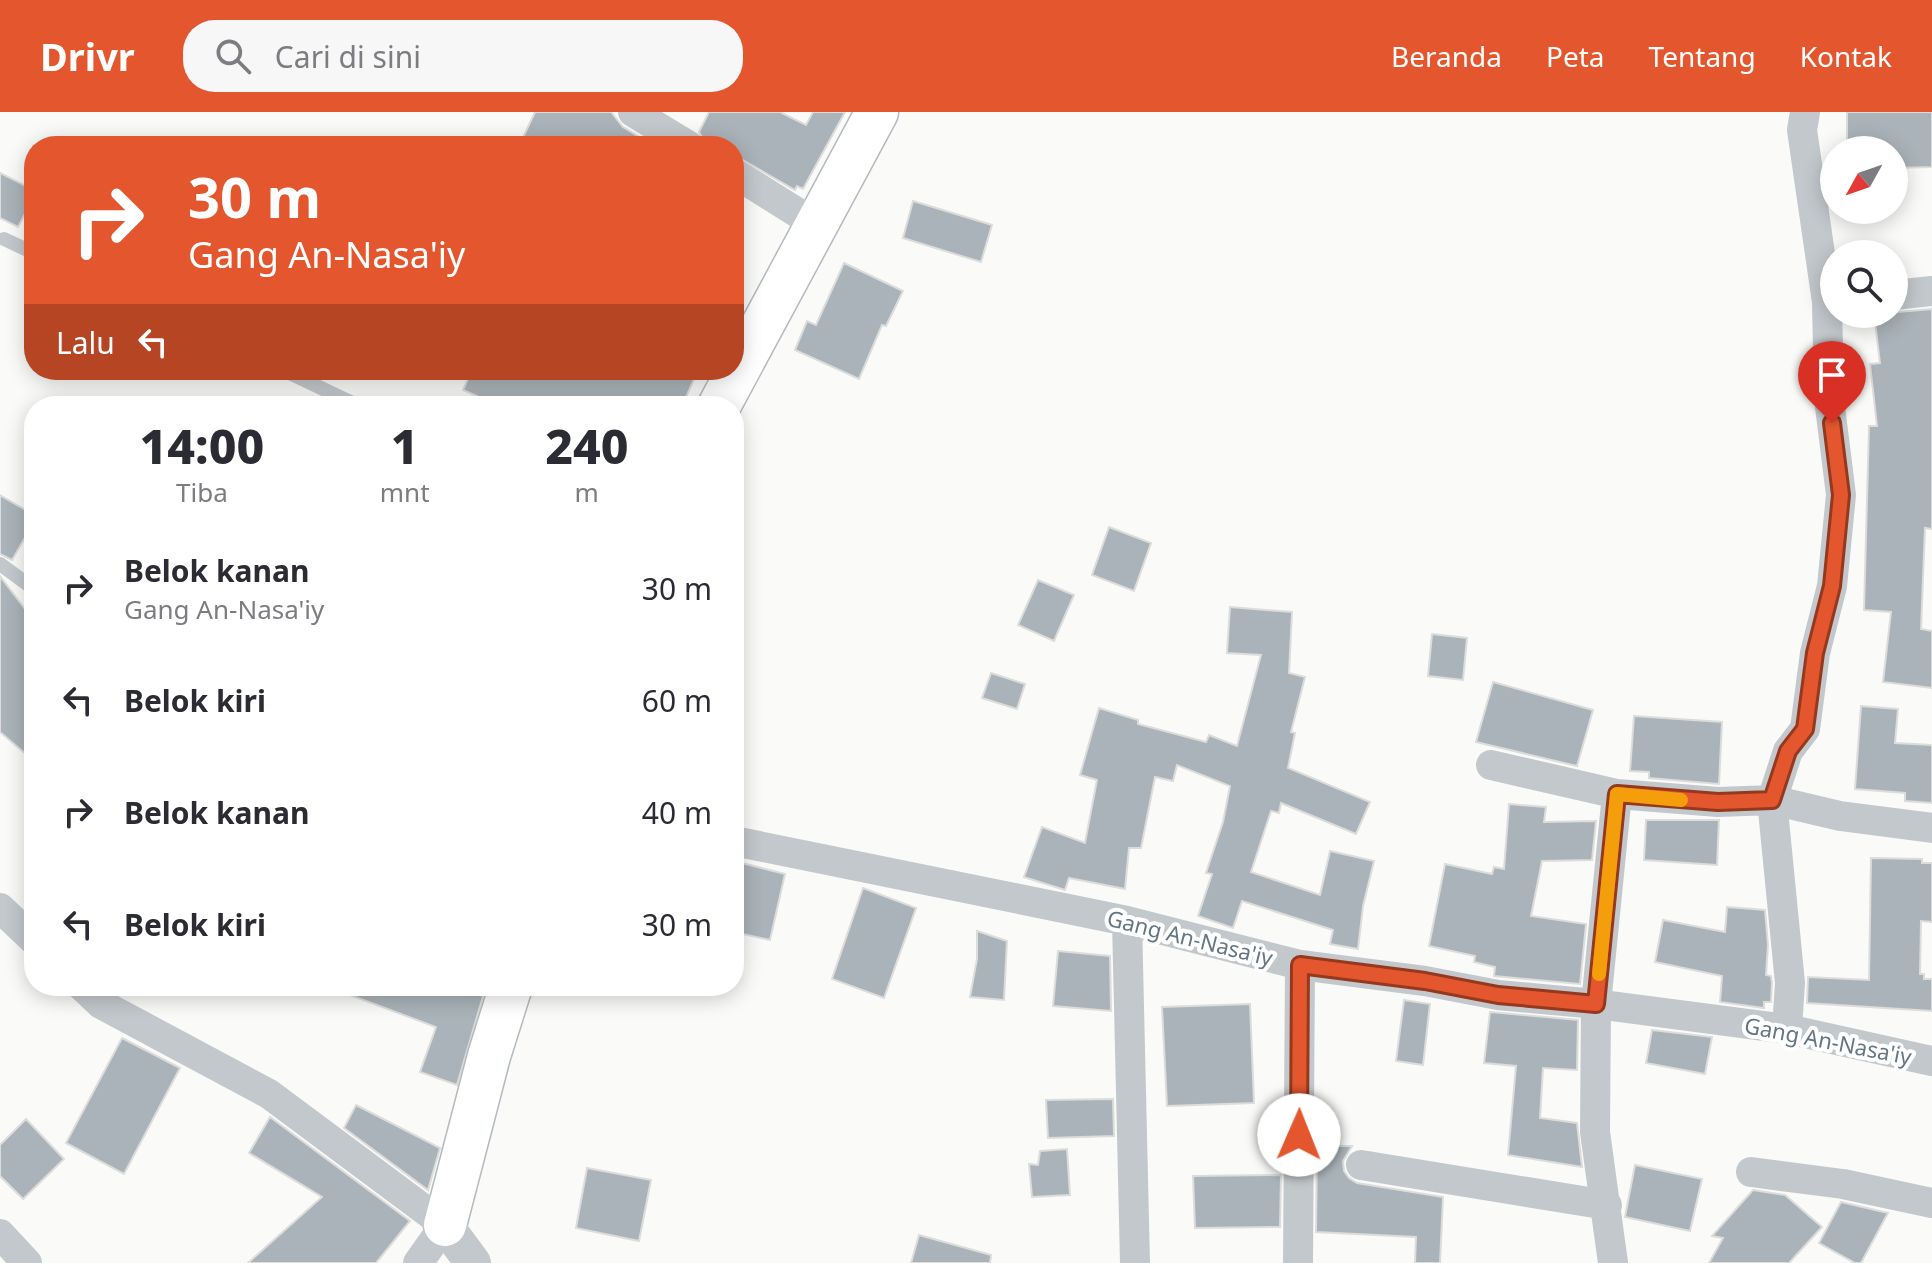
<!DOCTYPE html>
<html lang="id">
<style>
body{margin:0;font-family:"Noto Sans",sans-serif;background:#f7f7f7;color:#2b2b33;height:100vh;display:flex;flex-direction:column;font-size:30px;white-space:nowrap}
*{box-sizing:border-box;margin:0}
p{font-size:26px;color:#7c7c81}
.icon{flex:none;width:44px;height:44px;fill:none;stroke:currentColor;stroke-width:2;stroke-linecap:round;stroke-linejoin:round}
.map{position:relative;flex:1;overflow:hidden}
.details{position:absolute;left:24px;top:284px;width:720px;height:600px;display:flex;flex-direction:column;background:#fff;border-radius:32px;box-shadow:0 4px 20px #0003}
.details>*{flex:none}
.banner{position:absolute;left:24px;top:24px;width:720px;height:244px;border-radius:32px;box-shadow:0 4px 20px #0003;background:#e4572e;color:#fff;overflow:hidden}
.needle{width:52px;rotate:230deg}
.controls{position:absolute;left:1820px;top:24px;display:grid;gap:16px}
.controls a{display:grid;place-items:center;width:88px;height:88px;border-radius:50%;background:#fff;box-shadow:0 4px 20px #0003;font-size:40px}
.pin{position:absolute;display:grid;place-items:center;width:68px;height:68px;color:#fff;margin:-82px -34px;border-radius:50% 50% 50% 0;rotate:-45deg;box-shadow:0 0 8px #0007}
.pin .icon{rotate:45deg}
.me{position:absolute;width:88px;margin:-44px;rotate:1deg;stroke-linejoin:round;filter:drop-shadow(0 0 6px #0008)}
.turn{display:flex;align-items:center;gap:28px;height:168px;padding:0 32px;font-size:36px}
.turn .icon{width:104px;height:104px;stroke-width:2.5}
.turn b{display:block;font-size:56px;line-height:68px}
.then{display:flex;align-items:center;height:76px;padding:0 32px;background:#0003;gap:16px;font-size:30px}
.eta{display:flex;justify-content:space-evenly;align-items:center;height:136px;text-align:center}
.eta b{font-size:48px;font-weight:800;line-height:56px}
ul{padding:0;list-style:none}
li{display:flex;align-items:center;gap:24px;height:112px;padding:0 32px}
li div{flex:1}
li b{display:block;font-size:30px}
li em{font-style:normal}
header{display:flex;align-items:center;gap:48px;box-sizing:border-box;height:112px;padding:0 40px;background:#e4572e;color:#fff}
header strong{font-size:38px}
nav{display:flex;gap:44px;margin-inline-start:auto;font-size:28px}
.search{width:560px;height:72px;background:#f7f7f7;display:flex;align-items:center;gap:20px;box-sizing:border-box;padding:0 28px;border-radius:32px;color:#7c7c81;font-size:30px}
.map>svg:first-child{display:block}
.building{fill:#aab3b9;stroke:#dcdcda;stroke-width:2}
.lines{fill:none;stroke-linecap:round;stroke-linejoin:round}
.secondary-casing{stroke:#b3babf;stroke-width:45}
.service{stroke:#c3c8cc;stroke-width:14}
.minor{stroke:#c3c8cc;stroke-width:30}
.tertiary{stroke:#c3c8cc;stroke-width:36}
.secondary{stroke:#fff;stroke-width:42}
.route-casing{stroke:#94391e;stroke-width:20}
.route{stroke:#e4572e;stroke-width:14}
.slow{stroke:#f59e0b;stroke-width:14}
.labels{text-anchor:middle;stroke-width:8;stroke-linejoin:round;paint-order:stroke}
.street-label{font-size:22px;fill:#657683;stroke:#fff}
</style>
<header>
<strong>Drivr</strong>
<div class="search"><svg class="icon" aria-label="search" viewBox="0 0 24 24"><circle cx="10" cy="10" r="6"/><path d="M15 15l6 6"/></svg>Cari di sini</div>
<nav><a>Beranda</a><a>Peta</a><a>Tentang</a><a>Kontak</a></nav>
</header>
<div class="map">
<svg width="1932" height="1151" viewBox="0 0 1932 1151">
<rect width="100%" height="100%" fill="#fafaf8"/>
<path class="building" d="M535,0H611L623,15L654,34H519Z
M709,0H780L806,13L813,0H845L803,77L797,74L795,78L734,43V34H707L699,20Z
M1847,0H1932V55L1894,56V38H1847Z
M0,61L34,78V85L18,115L0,106Z
M913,89L992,113L981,150L903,126Z
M844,151L903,179L886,214L882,213L859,267L795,238L807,209L816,213Z
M1932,197V417L1925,416L1921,517L1932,519V576L1883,570L1891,500L1864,498L1869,314H1877L1870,252L1880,251L1874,202Z
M472,258H679L695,265L682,294H499L463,278Z
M0,383L34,403V410L12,448L0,442Z
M1109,415L1151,431L1134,479L1092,463Z
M0,464L34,509V649L0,620Z
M1038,468L1074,483L1054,529L1018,513Z
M1230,495L1292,500L1289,561L1305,565L1291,620L1295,621L1288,656L1370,690L1356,722L1281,691L1279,701L1271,699L1251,760L1320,783L1330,739L1374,749L1363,794L1358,837L1330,832L1333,818L1242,789L1233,816L1198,804L1212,762L1206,761L1223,710L1230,674L1177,653L1173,669L1155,665L1141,736H1129L1125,777L1069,766L1065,778L1024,765L1042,715L1085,731L1097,668L1080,663L1099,596L1138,608V612L1206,630L1209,623L1237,634L1261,543L1227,541Z
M1432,522L1467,526L1463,568L1428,564Z
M991,561L1025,572L1017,597L982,586Z
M1493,570L1593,598L1577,654L1476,630Z
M1861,594L1898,597L1895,631L1932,633V691L1905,689V681L1855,677Z
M1634,604L1722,610L1719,672L1649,666V660L1630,659Z
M1509,692L1546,695L1544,710L1596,709L1592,748L1542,749L1531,804L1586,812L1580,872L1494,864L1495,855L1474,850L1475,844L1429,834L1445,752L1492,762L1494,755L1504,757Z
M1646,708H1719L1717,753L1644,748Z
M1871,746L1922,747V751H1932V810L1921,809L1920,862H1924V867H1932V899L1807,891L1808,865L1869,868Z
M742,751L785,762L770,828L734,820V785Z
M863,776L916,796L884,886L832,867Z
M1727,795L1765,798L1768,833L1766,863L1771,864L1772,871L1771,890H1764V896L1720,890L1722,864L1655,850L1663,808L1725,820Z
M977,819L1007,829L1004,888L970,885L977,847Z
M1058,839L1110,844L1111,899L1053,894Z
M334,874H486L457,973L420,960L436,915L334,877Z
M1404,888L1430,892L1423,953L1396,949Z
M1250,892L1254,991L1167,994L1162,895Z
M1490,900L1578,908L1577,958L1543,956L1540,1006L1577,1011L1582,1055L1508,1043L1516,954L1484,951Z
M1652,918L1712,925L1705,962L1646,951Z
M122,926L180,956L124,1062L66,1031Z
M1113,987L1114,1024L1048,1026L1046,988Z
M356,993L440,1036L428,1078L344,1016Z
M270,1005L410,1109L376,1151H248L322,1085L249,1041Z
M26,1007L64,1047L23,1087L0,1064V1033Z
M1317,1034H1352L1343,1049L1344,1059L1349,1066L1357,1071L1443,1085L1440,1151H1415L1416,1125L1316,1120Z
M1067,1037L1070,1083L1032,1085L1029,1052L1038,1053L1040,1039Z
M1635,1053L1702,1067L1690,1119L1625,1105Z
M587,1056L651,1068L639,1129L576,1116Z
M1281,1063L1280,1115L1195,1116L1193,1064Z
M1753,1078L1785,1083L1822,1115L1789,1151H1709L1723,1126L1712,1124Z
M1841,1090L1888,1101L1861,1151H1855L1819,1131Z
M919,1123L991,1143L990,1151H911Z"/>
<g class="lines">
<g class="secondary-casing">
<path id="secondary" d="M719,294L877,0
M445,1113L489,944L511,874"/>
</g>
<path class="service" d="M4,127L34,141
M283,258L359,294
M0,452L34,477"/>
<path class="minor" d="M633,0L689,34
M734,61L817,113
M1894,183L1932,179
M1491,653L1617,682
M734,729L1127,809L1300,853L1425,869L1498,883L1596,892L1787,917L1932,949
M0,796L34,828
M1127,809L1135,1151
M82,874L101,892L269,982L445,1113L418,1151
M1787,917L1790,871L1772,688L1788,639L1805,617L1815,541L1832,474L1841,383L1829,287L1827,190L1802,18L1805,0
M1361,1053L1607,1093
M1751,1060L1843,1072L1932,1091
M0,1122L27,1151
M1298,1151L1300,853
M1613,1151L1595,1020L1596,892L1617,682L1718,690L1772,688L1840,704L1932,716"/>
<path class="tertiary" d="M445,1113L473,1151"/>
<use href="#secondary" class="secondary"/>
</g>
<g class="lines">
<g class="route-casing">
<path id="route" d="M1299,1023L1300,853L1425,869L1498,883L1596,892L1617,682L1718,690L1772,688L1788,639L1805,617L1815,541L1832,474L1841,383L1832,311"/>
</g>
<use href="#route" class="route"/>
<path class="slow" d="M1599,862L1617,682L1681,688"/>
</g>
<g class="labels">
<g class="street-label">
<text transform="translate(1190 826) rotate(14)" y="8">Gang An-Nasa'iy</text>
<text transform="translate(1828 929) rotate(11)" y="8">Gang An-Nasa'iy</text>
</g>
</g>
</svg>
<div class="controls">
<a><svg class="needle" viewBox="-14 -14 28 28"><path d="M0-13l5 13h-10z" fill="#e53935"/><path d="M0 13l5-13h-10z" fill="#7c7c81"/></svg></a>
<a><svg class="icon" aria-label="search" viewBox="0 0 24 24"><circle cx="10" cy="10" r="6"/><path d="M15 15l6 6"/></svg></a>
</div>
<div class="pin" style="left:1832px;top:311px;background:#d93025"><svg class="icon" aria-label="arrive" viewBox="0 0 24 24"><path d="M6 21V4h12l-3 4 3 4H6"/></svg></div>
<svg class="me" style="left:1299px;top:1023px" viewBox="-20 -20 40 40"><circle r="19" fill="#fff"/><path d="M0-13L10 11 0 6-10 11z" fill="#e4572e"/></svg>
<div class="banner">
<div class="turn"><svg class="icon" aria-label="right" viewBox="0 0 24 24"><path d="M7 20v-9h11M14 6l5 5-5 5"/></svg><div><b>30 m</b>Gang An-Nasa'iy</div></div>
<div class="then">Lalu<svg class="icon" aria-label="left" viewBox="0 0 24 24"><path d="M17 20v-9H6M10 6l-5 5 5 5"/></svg></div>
</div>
<section class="details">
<div class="eta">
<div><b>14:00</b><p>Tiba</p></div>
<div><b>1</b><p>mnt</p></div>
<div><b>240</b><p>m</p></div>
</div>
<ul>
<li><svg class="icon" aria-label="right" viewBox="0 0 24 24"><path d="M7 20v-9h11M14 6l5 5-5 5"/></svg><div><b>Belok kanan</b><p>Gang An-Nasa'iy</p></div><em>30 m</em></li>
<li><svg class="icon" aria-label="left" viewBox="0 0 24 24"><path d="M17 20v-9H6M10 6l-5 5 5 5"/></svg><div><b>Belok kiri</b></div><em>60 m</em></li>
<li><svg class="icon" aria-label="right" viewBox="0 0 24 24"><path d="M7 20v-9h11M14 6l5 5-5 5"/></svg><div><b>Belok kanan</b></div><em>40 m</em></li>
<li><svg class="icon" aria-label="left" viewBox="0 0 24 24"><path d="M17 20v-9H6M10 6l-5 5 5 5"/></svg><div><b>Belok kiri</b></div><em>30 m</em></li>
</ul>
</section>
</div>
